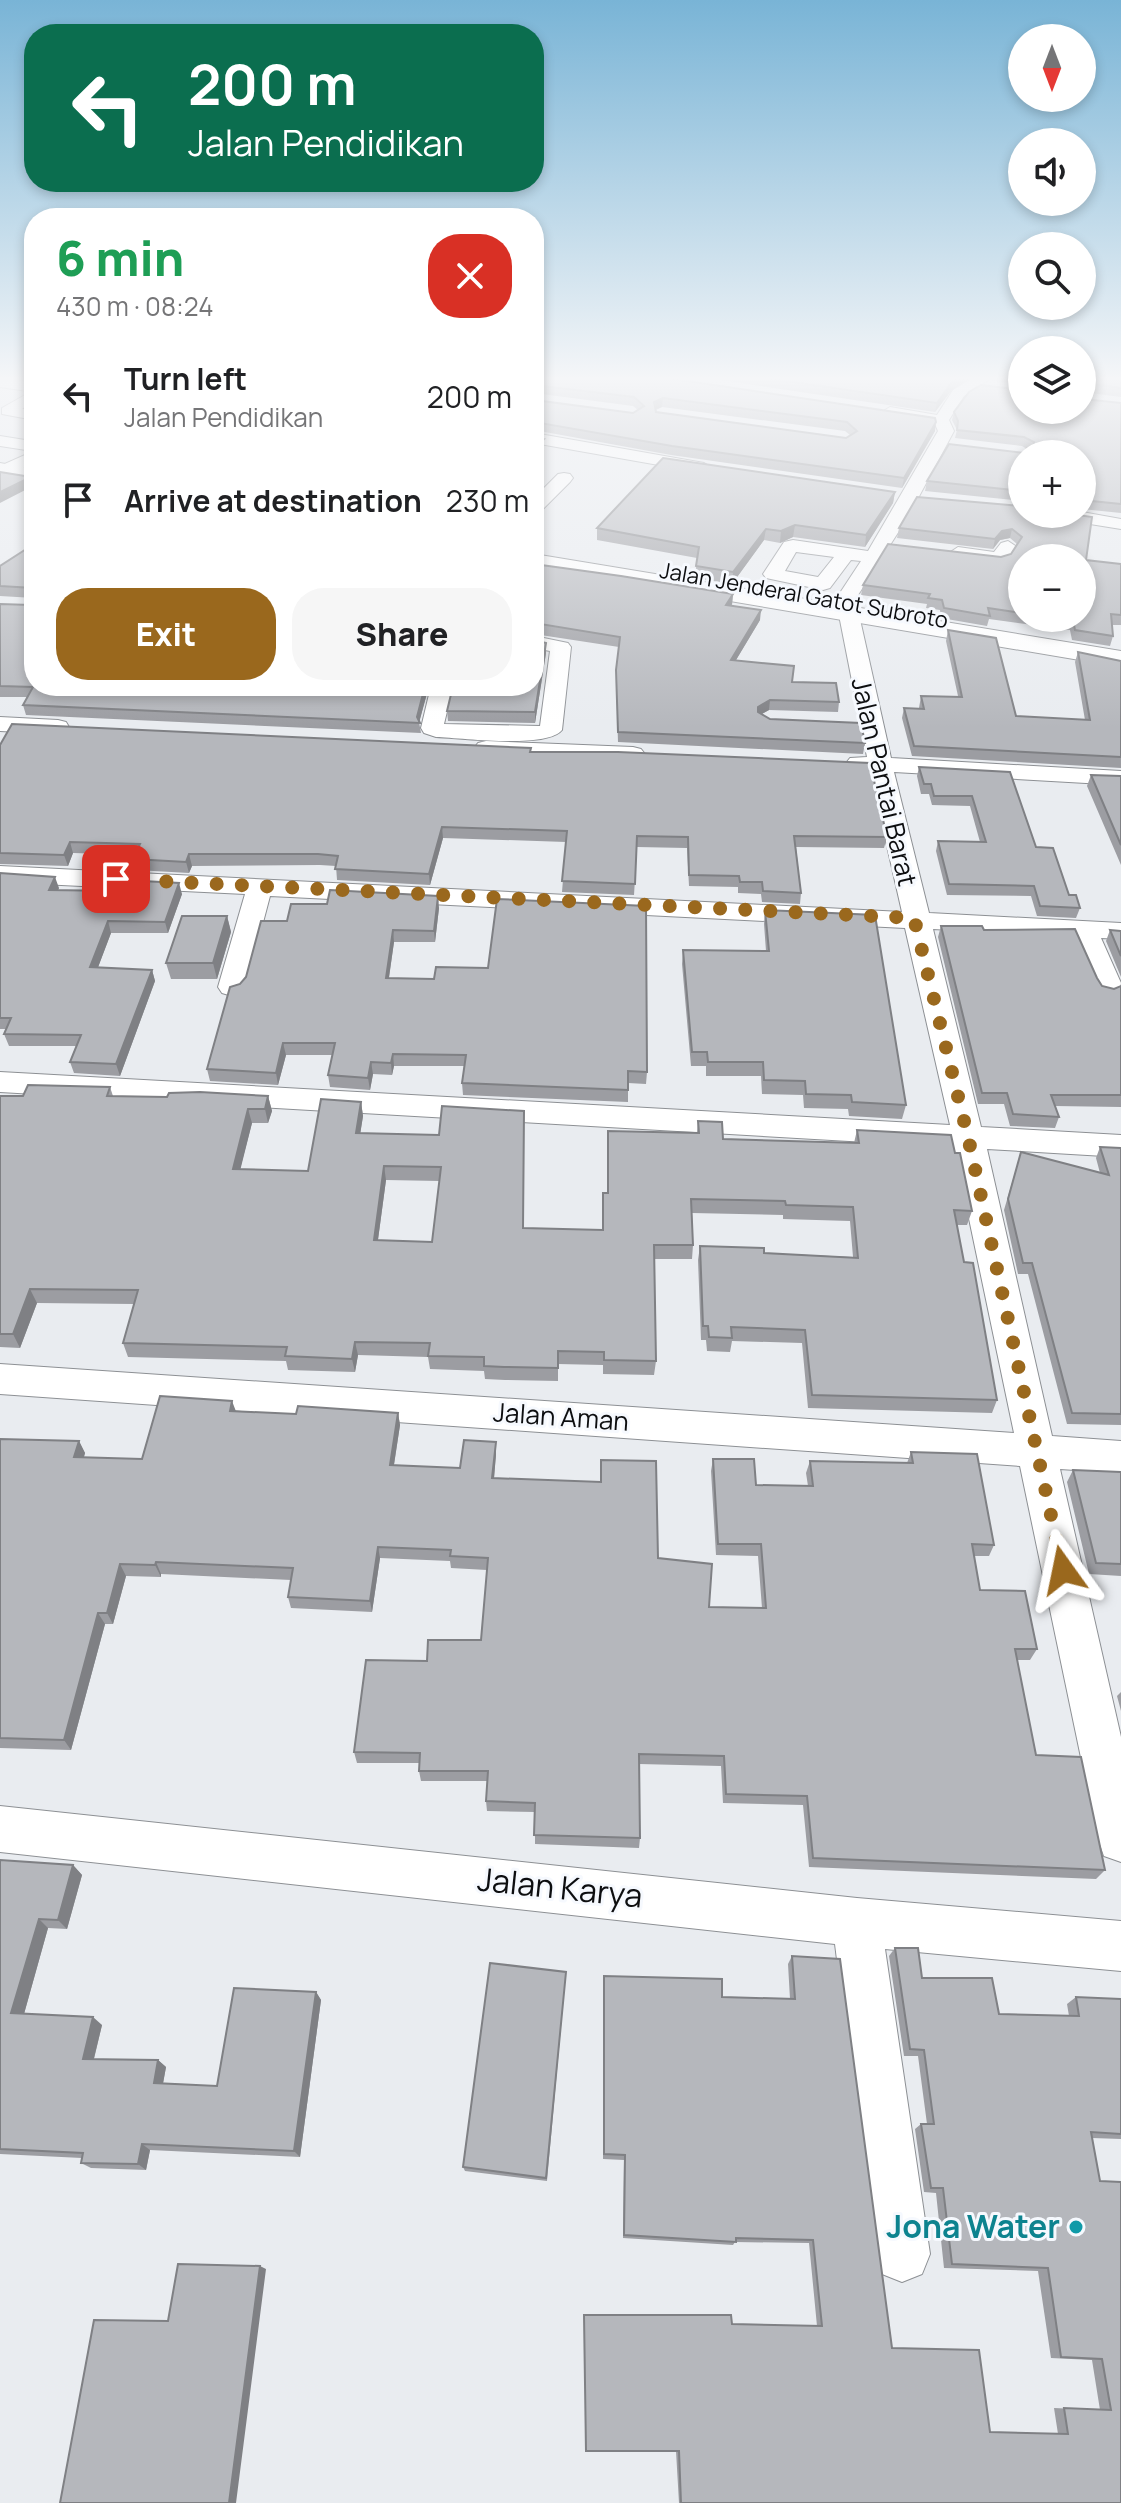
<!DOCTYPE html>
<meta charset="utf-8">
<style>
body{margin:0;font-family:Manrope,sans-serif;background:#f6f6f6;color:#202124;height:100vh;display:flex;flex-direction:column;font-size:30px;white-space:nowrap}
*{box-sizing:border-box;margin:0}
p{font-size:26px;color:#757577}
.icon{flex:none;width:44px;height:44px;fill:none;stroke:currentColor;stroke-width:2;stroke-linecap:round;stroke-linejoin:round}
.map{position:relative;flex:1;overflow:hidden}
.side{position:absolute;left:24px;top:208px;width:520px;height:488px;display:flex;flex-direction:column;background:#fff;border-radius:32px;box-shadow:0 4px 12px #0003}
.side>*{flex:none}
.guide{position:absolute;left:24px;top:24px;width:520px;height:168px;border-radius:32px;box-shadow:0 4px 12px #0003;background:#0b6e4f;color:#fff;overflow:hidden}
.needle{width:52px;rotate:180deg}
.buttons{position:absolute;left:1008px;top:24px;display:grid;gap:16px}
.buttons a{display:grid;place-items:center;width:88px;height:88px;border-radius:50%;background:#fff;box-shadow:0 4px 12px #0003;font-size:40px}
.pin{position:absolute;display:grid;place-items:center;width:68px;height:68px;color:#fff;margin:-34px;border-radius:16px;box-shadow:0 4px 12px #0006}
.me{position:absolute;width:88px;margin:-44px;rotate:348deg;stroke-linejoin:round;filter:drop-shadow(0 0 6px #0008)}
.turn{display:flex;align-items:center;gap:28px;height:168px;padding:0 32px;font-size:36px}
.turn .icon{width:104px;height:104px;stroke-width:2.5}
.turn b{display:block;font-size:56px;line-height:68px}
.round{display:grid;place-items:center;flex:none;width:84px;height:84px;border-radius:32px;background:#f6f6f6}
.summary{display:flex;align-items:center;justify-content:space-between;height:136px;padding:0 32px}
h1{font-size:48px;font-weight:800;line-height:60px;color:#1e9e55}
.cta{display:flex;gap:16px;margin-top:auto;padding:16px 32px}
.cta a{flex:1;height:92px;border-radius:32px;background:#9a681d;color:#fff;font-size:32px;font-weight:800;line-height:92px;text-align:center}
.cta a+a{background:#f6f6f6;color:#202124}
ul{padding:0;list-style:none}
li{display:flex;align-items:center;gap:24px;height:104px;padding:0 32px}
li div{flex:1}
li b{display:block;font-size:30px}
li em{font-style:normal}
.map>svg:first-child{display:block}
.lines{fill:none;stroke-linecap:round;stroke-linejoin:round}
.minor-casing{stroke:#8d9094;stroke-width:2}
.highway-casing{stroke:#8d9094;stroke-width:2}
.minor{fill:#fff;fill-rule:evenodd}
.highway{fill:#fff;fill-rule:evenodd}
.wall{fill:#9c9da2;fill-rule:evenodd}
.shaded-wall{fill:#7f8084}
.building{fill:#b5b7bc;stroke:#7f8084;stroke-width:2;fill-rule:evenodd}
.route{stroke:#9a681d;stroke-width:14;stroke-dasharray:0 25.2}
.culture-dot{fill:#0f9aa8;stroke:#f6f9fe;stroke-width:3}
.labels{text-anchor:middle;stroke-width:6;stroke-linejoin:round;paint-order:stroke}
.far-street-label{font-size:22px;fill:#0d0e10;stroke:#f6f9fe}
.street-label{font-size:26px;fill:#0d0e10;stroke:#f6f9fe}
.near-street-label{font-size:32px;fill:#0d0e10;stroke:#f6f9fe}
.near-culture-label{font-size:32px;font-weight:bold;fill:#0d838f;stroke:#f6f9fe;text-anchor:end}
</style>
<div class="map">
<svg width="1121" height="2503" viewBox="0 0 1121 2503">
<rect width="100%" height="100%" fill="#e9ecf0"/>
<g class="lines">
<g class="minor-casing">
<path id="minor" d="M0,378L34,382V392L0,387Z
M973,378H991L964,396L949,420L954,431L908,517L851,606H837L834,602L861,561L851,560L830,588L823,590L766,578L763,574L784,542L793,540L868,551L938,431L935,424L890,417L882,412L890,407L937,415L953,390ZM796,552L834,557L818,577L785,571Z
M25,395L33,400L22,409L34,410V420L2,414V408Z
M534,433L704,463L712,468L704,473L534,443Z
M0,436L25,440L34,437V448L26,450L0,446Z
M34,451V463L0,478V466Z
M564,473L570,474L573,478L570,482L540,512L534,513V498L558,474Z
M1082,512L1121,519V529L1059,519L1050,514Z
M1008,541L1017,547L1006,562L999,564L958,559L949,553L958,547L994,552L1001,543Z
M849,609L859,615L891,758L1121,771V785L894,772L929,913L1121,923V939L1101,938L1121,983L1119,994L1109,997L1099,994L1095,988L1073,937L933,929L981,1127L1121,1135V1157L987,1149L1052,1436L1121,1441V1473L1060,1469L1121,1737V1862L1104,1856L1098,1839L1020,1466L0,1394V1364L1014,1433L954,1147L0,1092V1072L950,1125L905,928L270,896L246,987L242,993L232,996L222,993L218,987L245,894L0,882V866L902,912L870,771L850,768L846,763L850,758L867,757L839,615Z
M534,636L568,643L571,647L562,730C547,749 462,738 436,737L424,733L421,728L431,686H453L444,724L540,726L550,651L534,648Z
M0,717L58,720L66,722L69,727L66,732L58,734L0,731Z
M486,741L633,747L641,749L645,754L641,759L633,761L478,753L474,748L478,743Z
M0,1806L857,1898L1121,1921V1971L885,1949L930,2254L922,2274L902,2282L882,2274L874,2254L835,1944L0,1852Z"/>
</g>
<g class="highway-casing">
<path id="highway" d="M0,463L34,469V483L0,477Z
M534,554L1121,651V667L534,568Z"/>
</g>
<use href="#minor" class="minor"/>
<use href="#highway" class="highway"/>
</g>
<path class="wall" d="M534,378L935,431L902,488L671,455L534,430V400L633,413L638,410L633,406L534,393ZM662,407L845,431L850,435L846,438L656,412V410Z
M707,378H971L951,391L935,412Z
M992,378H1022V384L993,381Z
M1082,378H1121V397L1082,392L1084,399L1121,403V513L1082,509V454H1022V501L925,491L927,481L1024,453L1027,449L1022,446L955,438L957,430L952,420L954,412L1022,410Z
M895,492L893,503L865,547L793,537L780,543L764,540L732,584L695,578L697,558L597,540V528Z
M1022,506L1086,560L1121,564V625H1112L1113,636L1110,646L1072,640L1070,630L989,619L987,626L941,618L940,610L926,608L927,604L861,595L863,585L1001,557L1011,554L1017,544L1010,538L1000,540L993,549L897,538L899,528ZM1022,558L1082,618H1022Z
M34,544V598L0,596V566Z
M534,564L733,594L732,605L760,620L736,660L839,702L838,712L769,710L762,714L770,719L865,743L863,754L618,742L616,680L619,647L534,634Z
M0,604L429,686L419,722L421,733L26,715L23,705L27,697H0Z
M948,630L1016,716L1085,720L1075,662L1078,652L1121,661V768L912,756L902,718L904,708H919L921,696H958L946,641Z
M546,653L535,723L448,721L447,711Z
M0,745L531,752L887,837L884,848L796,847L801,893L800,904L762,902L761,894L738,893V887L689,886L687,848L637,847L634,895L562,892L566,842L443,838L430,885L337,880L336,866L320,865L192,866L189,873L136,870L133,859L135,855L73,853L68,866L0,864Z
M919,767L1010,772L1036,847L1069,895L1080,908L1076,918L1037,916L1031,896L947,895L936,851L938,841L980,842L970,806L932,805L929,794H921L917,776Z
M1091,775L1121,776V865L1087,786Z
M0,873L59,888L58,890L182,894L168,933H111L98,967L152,970L155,981L120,1076L74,1073L70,1062L76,1046H9L4,1034L7,1029H0Z
M439,908L435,942H394L389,978L647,1072L646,1084L628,1083V1102L463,1095L462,1083L464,1066H394L392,1075L373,1074L370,1090L330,1087L328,1075L332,1055H286L278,1085L210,1081L207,1069L240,984L287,921Z
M765,910L906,1105L902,1119L849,1116L848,1109L804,1108L803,1095L762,1094L761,1076H706V1066H691L682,964L683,950L766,951L764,924Z
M227,916L231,932L217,979H171L166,963Z
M941,926L984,930L1097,978L1102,986L1114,989L1121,986V1107L1055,1106L1059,1117L1055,1128L1010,1126L1004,1104H978L938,937Z
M1110,930L1121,931V977L1106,941Z
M110,1087L113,1096L167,1097L268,1096L272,1111L268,1123H252L240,1169L308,1171L361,1102L363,1116L360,1134L439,1135L523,1228L603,1230L607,1193L697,1133L698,1121L723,1139L854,1143L857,1130L955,1153L972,1211L967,1225H957L964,1262L997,1400L992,1413L808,1408L802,1343L732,1341L730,1352L707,1351L706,1340H701L698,1260L700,1246L764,1253L853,1257L850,1221L783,1219V1215L692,1213L693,1245L692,1259H654L656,1361L654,1375L603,1374V1365L558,1364V1381L505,1380L485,1379L484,1371L430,1369L428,1357L358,1355L355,1372L288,1370L286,1361L128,1357L123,1343L134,1304L37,1303L20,1348L0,1347V1096H23ZM386,1180L440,1181L432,1242L378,1240Z
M1100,1147L1121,1148V1425L1067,1424L1028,1274H1018L1004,1210L1021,1152L1100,1173L1096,1158Z
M236,1411L296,1414L398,1413L400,1425L394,1465L460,1468L496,1454L494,1478L658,1558L709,1607L762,1608L758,1556L716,1555L711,1471L713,1459L756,1485L808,1486L806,1473L810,1461L907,1463L911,1452L994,1545L989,1556H974L980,1590L1037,1649L1030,1660H1017L1036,1755L1105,1870L1096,1879L809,1867L803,1805L723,1803L721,1766L639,1764L640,1838L639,1848L535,1844V1812L487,1811L486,1801L487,1781H421L419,1771L420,1763H357L354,1752L427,1661L481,1640L487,1570L451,1568L450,1561L380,1558L372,1612L291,1608L288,1597L291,1580L161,1574V1577L126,1576L113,1624H105L71,1750L0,1748V1439L79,1441L85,1453L84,1457L142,1459Z
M1073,1470L1121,1472V1576L1089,1574L1067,1482Z
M1121,1692V1711L1117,1696Z
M0,1860L73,1865L82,1875L67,1929L48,1928L24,2014L102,2025L94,2059L158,2060L166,2067L163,2083L217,2086L316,1992L321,2000L300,2157L150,2150L146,2170L91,2168L81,2163L82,2158L0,2154Z
M895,1948L922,1978L999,2014L1069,2016L1067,2004L1076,1997L1121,1999V2139L1092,2138L1121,2503H679L676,2451L732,2324L817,2326L809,2243L735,2242L733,2245L623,2238L624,2160L603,2159L604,1976L722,1997L790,1999L788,1964L792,1956L892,2348L990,2432L1058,2434L1054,2408L1100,2410L1092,2360L1051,2358L1038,2271L944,2268L936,2193L924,2192L915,2129L921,2124H927L918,2056H904L889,1956Z
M566,1972L547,2181L465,2171L463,2167Z"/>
<path class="shaded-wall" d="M959,378H971L951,391L935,412L937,403L952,382Z
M663,398L662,407L654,410V402Z
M936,422L935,431L902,488L904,478Z
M544,439V448L534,457V448Z
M31,477L33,486L0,503V492Z
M895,492L893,503L865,547L866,535Z
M795,525L793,537L780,543L781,531Z
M766,529L764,540L732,584L733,572Z
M1012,529L1010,538L1000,540L993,549L995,539L1002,531Z
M733,594L732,604L725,615L726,605Z
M761,610L760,620L730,670L731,660Z
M546,643V653L535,723V712Z
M425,686H429L419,723L417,717Z
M770,700L769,710L756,717L758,707Z
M442,827L443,838L430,885L429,874Z
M70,842L73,853L68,866L64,855Z
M189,854L192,866L189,873L186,862Z
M55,877L59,888L53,901L49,890Z
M179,883L182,894L168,933L165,922Z
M438,896L439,908L435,942L434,931Z
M227,916L231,932L217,979L213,963Z
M108,921L111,933L94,978L90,967Z
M393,930L394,942L387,990L386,978Z
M152,970L155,981L120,1076L116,1064Z
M283,1043L286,1055L278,1085L276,1073Z
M393,1054L394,1066L392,1075L391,1063Z
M371,1062L373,1074L370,1090L368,1078Z
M268,1096L272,1111L268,1123L265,1109Z
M361,1102L363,1116L358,1148L356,1133Z
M248,1109L252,1123L237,1183L233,1169Z
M384,1166L386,1180L376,1254L374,1240Z
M30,1289L37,1303L20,1348L13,1334Z
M355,1342L358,1355L355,1372L352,1359Z
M232,1401L237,1414L230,1411Z
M398,1413L400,1425L392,1477L390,1465Z
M79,1441L85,1453L80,1469L74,1457Z
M496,1442V1454L493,1490L492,1478Z
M378,1547L380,1558L372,1612L370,1601Z
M156,1562L161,1574V1577L155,1565Z
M120,1564L126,1576L113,1624L107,1613Z
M98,1613L105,1624L71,1750L64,1740Z
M73,1865L82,1875L67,1929L58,1920Z
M39,1919L48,1928L22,2021L11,2013Z
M316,1992L321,2000L300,2157L294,2151Z
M93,2017L102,2025L92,2066L83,2059Z
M158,2060L166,2067L162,2089L154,2083Z
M142,2144L150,2150L146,2170L138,2164Z
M260,2266L266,2269L236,2503H229Z"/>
<path class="building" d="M534,378H667L935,418L936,422L904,478L672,446L534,422V400L633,413L644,406L634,397L534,385ZM663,398L847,422L857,431L846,438L656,412L654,402Z
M765,378H959L952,382L937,403Z
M1082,378H1121V388L1085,383L1082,386Z
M981,385L1022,390V410H1082V390L1084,399L1121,403V504L1082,500V454H1022V491L927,481L949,444L1024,453L1027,448L1034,447V442L1024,437L957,430L958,421L954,412L969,392Z
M534,437L544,439L534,448Z
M663,458L895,492L866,535L795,525L781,531L766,529L733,572L696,566L699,547L597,528Z
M0,472L31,477L0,492Z
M917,497L1022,506V514H1071L1092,517L1086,560L1121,564V615L1111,614L1113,636L1075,630L1073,620L1057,618H1082V558H1022V613L988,608L990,616L944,608L942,600L928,598L930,594L863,585L888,544L1001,557L1011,554L1022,537L1012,529L1002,531L995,539L899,528Z
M34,544V600L33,588L0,586V566Z
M534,564L621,576L733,594L726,605L761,610L731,660L794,666L792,682L836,683L839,702L770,700L758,707V712L770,719L861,723L865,743L618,732L616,670L620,637L534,623Z
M34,602V686H425L417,717L420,723L23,705L33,687L0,686V604L31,605Z
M948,630L996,638L1016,716L1090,720L1078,652L1121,661V757L914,746L904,708L924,709L921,696L962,697Z
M534,640L546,643L535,712L447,711L453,686H534Z
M12,724L531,748L530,752H618L870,763L887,837L794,836L801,893L763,891L762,882H740L739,876L689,875L688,837L637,836L635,884L562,881L567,831L442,827L429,874L335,869L338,856L318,854H189L186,862L133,859L140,844L70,842L64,855L0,853V745Z
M919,767L1010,772L1036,847L1053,848L1069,895H1076L1080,908L1040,906L1034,886L949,884L938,841L986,842L972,796H934L931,784H924Z
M1091,775L1121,776V845Z
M0,873L55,877L49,890L119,891L124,880L179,883L165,922L108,921L90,967L152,970L116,1064L70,1062L81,1035L4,1034L11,1018H0Z
M330,890L438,896L434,931L393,930L386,978L434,979L436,967L488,968L497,899L646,906L647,1072L628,1071V1090L462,1083L466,1055L393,1054L391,1063L371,1062L368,1078L328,1075L335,1043H283L276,1073L207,1069L230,987L240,984L246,977L261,921H287L291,904H327Z
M765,910L875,915L906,1105L852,1102L851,1095L806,1094L805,1081L764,1080L763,1062H708L707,1052H692L683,950L769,951Z
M182,916H227L213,963H166Z
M941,926H982L984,930L1075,929L1097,978L1102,986L1114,989L1121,986V1095H1051L1059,1117L1013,1114L1007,1093H982Z
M1110,930L1121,931V956Z
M28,1085L110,1087L107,1096L167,1097L169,1093L200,1092L268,1096L265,1109H248L233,1169L308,1171L321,1099L361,1102L356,1133L439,1135L442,1106L524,1111L523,1228L603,1230V1193H608V1131L699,1133L698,1121L722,1122L723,1139L859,1143L857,1130L951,1135L955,1153H960L972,1211L954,1210L964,1262L973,1263L997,1400L812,1395L805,1330L731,1327L732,1338L709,1337L708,1326H703L700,1246L764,1248V1253L858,1258L853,1207L786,1205L785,1201L691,1199L693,1245H654L656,1361L604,1360V1352L558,1351V1368L504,1367L484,1366V1357L428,1356L430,1343L355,1342L352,1359L285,1356L287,1347L123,1343L138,1290L30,1289L13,1334H0V1096H23ZM384,1166L441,1167L432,1242L374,1240Z
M1100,1147L1121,1148V1414L1072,1413L1032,1263H1023L1008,1199L1021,1152L1109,1175Z
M160,1396L232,1401L230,1411L296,1414L298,1406L398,1413L390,1465L460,1468L464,1440L496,1442L492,1478L601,1482V1460L656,1461L658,1558L712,1564L709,1607L766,1608L761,1544H718L713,1459H754L756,1485L813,1486L810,1461L913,1463L911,1452L977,1454L994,1545L972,1544L980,1590L1025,1591L1037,1649H1015L1036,1755L1081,1757L1105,1870L813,1858L807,1796L726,1794L724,1756L639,1754L640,1838L534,1835L535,1803L486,1801L488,1771H419L420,1753L354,1752L366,1660L427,1661L428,1640H481L488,1558L450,1556L451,1550L378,1547L370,1601L288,1597L293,1568L156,1562L155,1565L120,1564L107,1613H98L64,1740L0,1738V1439L79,1441L74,1457L142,1459Z
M1073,1470L1121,1472V1564L1096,1563Z
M0,1860L73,1865L58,1920L39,1919L11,2013L93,2017L83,2059L158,2060L154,2083L217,2086L234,1988L316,1992L294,2151L142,2144L138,2164L81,2163L83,2153L0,2149Z
M895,1948H918L922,1978H992L999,2014L1079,2016L1076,1997L1121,1999V2134L1091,2132L1100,2181L1121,2182V2503H681L679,2451H586L584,2315H731L732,2324L822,2326L813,2240L736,2238V2242L624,2235L625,2155L604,2154V1976L722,1979V1997L795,1999L792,1956L840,1959L892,2348L979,2350L990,2432L1068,2434L1064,2408L1111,2410L1102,2359L1061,2357L1048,2268L952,2264L943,2188H931L921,2124H934L924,2050L910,2049Z
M490,1963L566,1972L546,2178L463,2167Z
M178,2264L260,2266L229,2503H60L94,2320L168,2321Z"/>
<linearGradient id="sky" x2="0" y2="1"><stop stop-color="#79b4d6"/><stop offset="0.52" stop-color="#f5f6f8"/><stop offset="1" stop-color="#f5f6f8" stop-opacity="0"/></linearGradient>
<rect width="1121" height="728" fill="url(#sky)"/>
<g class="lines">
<path class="route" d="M116,879L914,918L968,1137L1063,1570"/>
</g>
<circle class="culture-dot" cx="1076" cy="2227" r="8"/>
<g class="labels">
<g class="far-street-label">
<text transform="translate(804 595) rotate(10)" y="8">Jalan Jenderal Gatot Subroto</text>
</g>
<g class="street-label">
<text transform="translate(884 782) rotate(77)" y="9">Jalan Pantai Barat</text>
<text transform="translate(561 1417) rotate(4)" y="9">Jalan Aman</text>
</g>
<g class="near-street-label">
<text transform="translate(560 1888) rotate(6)" y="11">Jalan Karya</text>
</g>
<g class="near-culture-label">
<text x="1060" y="2238">Jona Water</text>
</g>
</g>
</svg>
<div class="buttons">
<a><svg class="needle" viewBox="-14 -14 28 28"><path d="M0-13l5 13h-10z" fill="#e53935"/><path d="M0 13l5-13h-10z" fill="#757577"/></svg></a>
<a><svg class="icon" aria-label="sound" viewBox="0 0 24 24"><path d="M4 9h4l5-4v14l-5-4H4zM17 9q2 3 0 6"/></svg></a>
<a><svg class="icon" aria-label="search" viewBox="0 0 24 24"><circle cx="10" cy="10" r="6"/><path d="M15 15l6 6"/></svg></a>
<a><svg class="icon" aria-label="layers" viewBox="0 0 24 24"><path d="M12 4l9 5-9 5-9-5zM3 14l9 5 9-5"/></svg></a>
<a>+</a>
<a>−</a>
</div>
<div class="pin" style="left:116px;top:879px;background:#d93025"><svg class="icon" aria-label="arrive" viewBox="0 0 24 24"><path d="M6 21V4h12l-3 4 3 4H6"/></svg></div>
<svg class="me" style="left:1063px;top:1570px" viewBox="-20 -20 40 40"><path d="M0-17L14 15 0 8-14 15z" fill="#9a681d" stroke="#fff" stroke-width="4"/></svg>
<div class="guide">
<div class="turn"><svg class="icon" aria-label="left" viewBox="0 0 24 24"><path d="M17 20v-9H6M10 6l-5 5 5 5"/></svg><div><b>200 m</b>Jalan Pendidikan</div></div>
</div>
<section class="side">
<div class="summary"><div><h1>6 min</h1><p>430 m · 08:24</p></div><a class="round" style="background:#d93025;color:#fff"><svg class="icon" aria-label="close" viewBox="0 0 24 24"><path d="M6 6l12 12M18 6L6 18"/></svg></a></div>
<ul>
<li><svg class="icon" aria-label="left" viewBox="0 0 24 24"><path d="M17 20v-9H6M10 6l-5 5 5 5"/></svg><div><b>Turn left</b><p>Jalan Pendidikan</p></div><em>200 m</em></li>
<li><svg class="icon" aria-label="arrive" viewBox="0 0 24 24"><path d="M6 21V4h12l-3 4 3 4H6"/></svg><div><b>Arrive at destination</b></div><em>230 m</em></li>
</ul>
<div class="cta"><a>Exit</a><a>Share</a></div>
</section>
</div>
